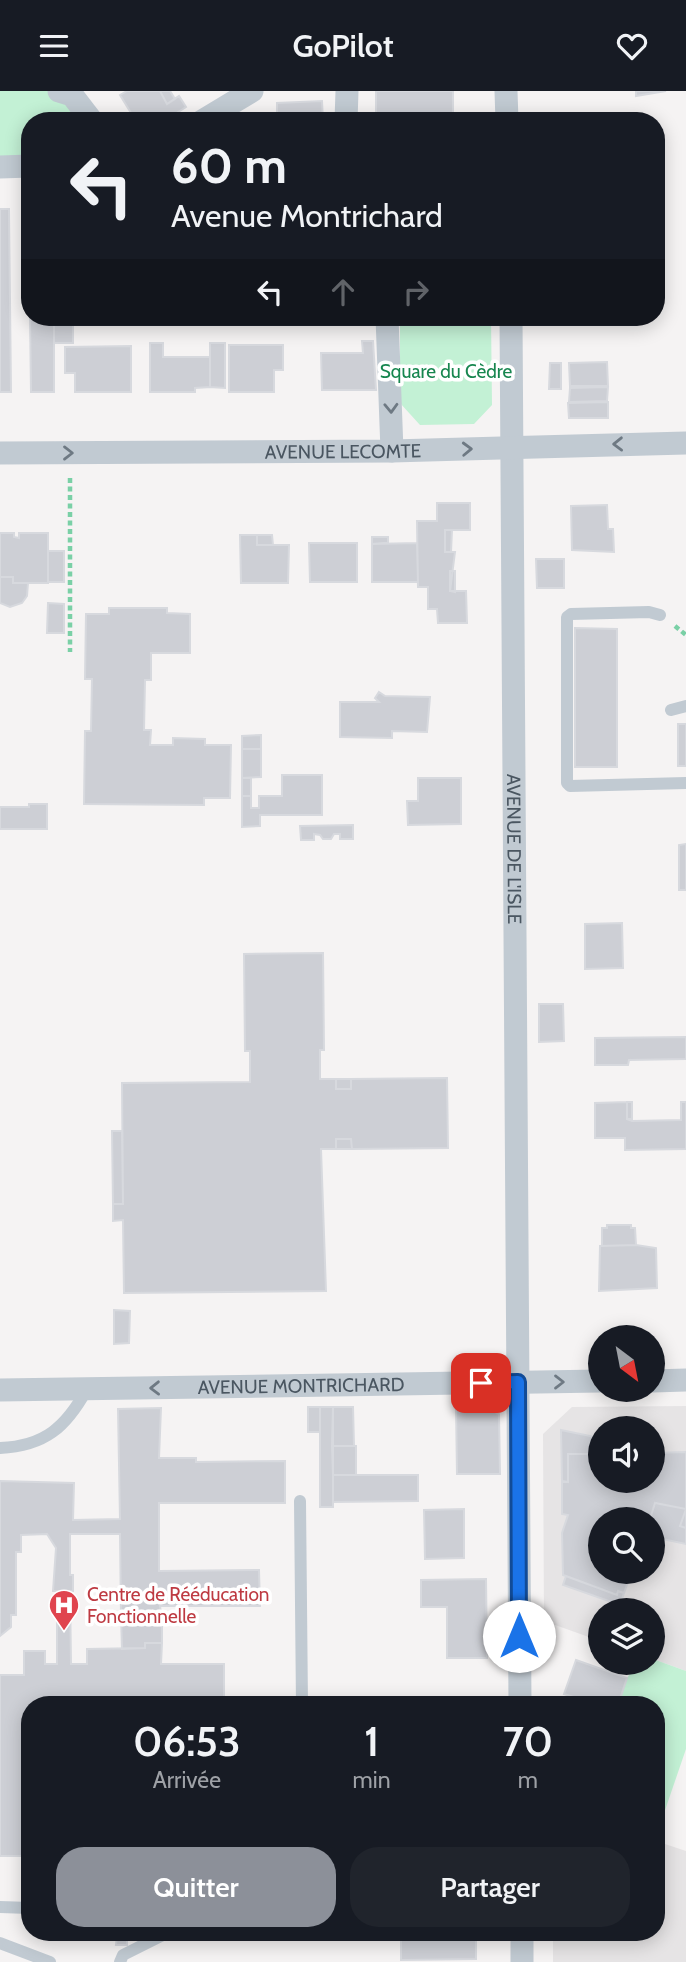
<!DOCTYPE html>
<html lang="fr">
<meta charset="utf-8">
<style>
body{margin:0;font-family:Cabin,sans-serif;background:#20242c;color:#f1f3f6;height:100vh;display:flex;flex-direction:column;font-size:26px;white-space:nowrap}
*{box-sizing:border-box;margin:0}
p{font-size:23px;color:#9ea1a6}
.icon{flex:none;width:38px;height:38px;fill:none;stroke:currentColor;stroke-width:2;stroke-linecap:round;stroke-linejoin:round}
.map{position:relative;flex:1;overflow:hidden}
.side{position:absolute;left:21px;top:1605px;width:644px;height:245px;display:flex;flex-direction:column;background:#171b24;border-radius:28px;box-shadow:0 4px 18px #0003}
.side>*{flex:none}
.banner{position:absolute;left:21px;top:21px;width:644px;height:214px;border-radius:28px;box-shadow:0 4px 18px #0003;background:#171b24;color:#f1f3f6;overflow:hidden}
.needle{width:46px;rotate:148deg}
.fabs{position:absolute;left:588px;top:1234px;display:grid;gap:14px}
.fabs a{display:grid;place-items:center;width:77px;height:77px;border-radius:50%;background:#171b24;box-shadow:0 4px 18px #0003;font-size:35px}
.pin{position:absolute;display:grid;place-items:center;width:60px;height:60px;color:#fff;margin:-30px;border-radius:14px;box-shadow:0 4px 10px #0006}
.me{position:absolute;width:77px;margin:-38px;rotate:0deg;stroke-linejoin:round;filter:drop-shadow(0 0 5px #0008)}
.turn{display:flex;align-items:center;gap:24px;height:147px;padding:0 35px;font-size:32px}
.turn .icon{width:91px;height:91px;stroke-width:2.5}
.turn b{display:block;font-size:49px;line-height:60px}
.lanes{display:flex;align-items:center;height:66px;padding:0 35px;background:#0003;justify-content:center;gap:35px;direction:ltr}
.lanes .off{opacity:.35}
.eta{display:flex;justify-content:space-evenly;align-items:center;height:119px;text-align:center}
.eta b{font-size:42px;font-weight:600;line-height:49px}
.button{display:flex;gap:14px;margin-top:auto;padding:14px 35px}
.button a{flex:1;height:80px;border-radius:28px;background:#8c9099;color:#fff;font-size:28px;font-weight:600;line-height:80px;text-align:center}
.button a+a{background:#20242c;color:#f1f3f6}
header{display:flex;justify-content:space-between;align-items:center;height:91px;padding:0 35px;background:#171b24;font-size:32px;font-weight:600}
.map>svg:first-child{display:block}
.education{fill:#e6e4e5;fill-rule:evenodd}
.green{fill:#c3f1d5}
.building{fill:#cdcfd5;stroke:#d7d9de;stroke-width:2}
.lines{fill:none;stroke-linecap:round;stroke-linejoin:round}
.path{stroke:#7ad0a6;stroke-width:4.5;stroke-dasharray:5 3.5;stroke-linecap:butt}
.lane{stroke:#c1cad2;stroke-width:12}
.street{stroke:#c1cad2;stroke-width:23}
.oneway{stroke:#6e7983}
.route-casing{stroke:#114b97;stroke-width:18}
.route{stroke:#1a73e8;stroke-width:12}
.labels{text-anchor:middle;stroke-width:7;stroke-linejoin:round;paint-order:stroke}
.park-label{font-size:19px;fill:#17864f;stroke:#fff}
.street-label{font-size:19px;fill:#4a5661;stroke:#fff}
.health-label{font-size:19px;fill:#be3a42;stroke:#fff;text-anchor:start}
</style>
<header><svg class="icon" aria-label="menu" viewBox="0 0 24 24"><path d="M4 6h16M4 12h16M4 18h16"/></svg>GoPilot<svg class="icon" aria-label="heart" viewBox="0 0 24 24"><path d="M12 20l-8-8c-3-5 5-10 8-4 3-6 11-1 8 4z"/></svg></header>
<div class="map">
<svg width="686" height="1871" viewBox="0 0 686 1871">
<rect width="100%" height="100%" fill="#f5f3f3"/>
<path class="education" d="M686,1315V1580L653,1568V1519H600V1550L544,1530L543,1343L572,1316ZM600,1337H653V1390H600ZM600,1428H653V1480H600Z
M656,1750L686,1760V1871H553V1841H656Z"/>
<path class="green" d="M0,0H59L92,30H30V75L0,76Z
M400,226H491L492,314L474,333L420,334L400,312Z
M653,1568L686,1580V1658L662,1728L656,1726V1614H574L610,1613L637,1572H653Z"/>
<path class="building" d="M127,0H160L167,13L179,5L186,16L164,30H136L120,4Z
M160,0H170L175,8L167,13Z
M376,0H453V30H376Z
M636,0H666L636,5Z
M322,10L323,30H277V12Z
M0,118H9L11,301H0Z
M30,226H54V301H31Z
M54,226H73V252H54Z
M131,226H144V232L131,233Z
M362,250H373L376,299H322L321,262H363Z
M150,252H163V266H210V296L195,297V301H150Z
M210,252H225V297L210,296Z
M229,254H283V279H274V301H229Z
M131,255V301H75V282H65V256Z
M607,271L608,295H570L569,272Z
M550,272H561V298H549Z
M608,296L607,310L569,311L570,297Z
M608,311V327H569L568,312Z
M437,412H470V439H445V461H455L450,500H466L467,532H438L437,518H428V496H418L417,430H437Z
M607,414L608,438H613L614,461L572,459L571,415Z
M445,439H452L451,461H445Z
M0,442H14V446L19,447V442H48V492H13V486H0Z
M240,444H257V454H289L288,492H241Z
M257,444H272L273,454H257Z
M372,446H388V452L372,453Z
M309,452H357V491H310Z
M417,452L418,491H372V453Z
M48,460H64V491H48Z
M536,468H564V497H537Z
M450,480H455V501L450,500Z
M0,486H13V492H28L27,505L22,512L10,516L0,512Z
M48,512L64,513V542H47Z
M109,517H167V522L190,523V562H151V589H145L144,639H151L150,654H173V647L205,648V654H231L230,707H204V714L84,713L85,640H91L92,588H85L86,523H109Z
M575,537L617,538V676H575Z
M379,601L385,605L430,606L427,641L392,640V647L340,646V611H379L375,607Z
M678,633H686V675H678Z
M261,644V658H242V645Z
M242,658H261V686L242,687Z
M282,684H322V724H260V735L242,736V705H251V717H259V705H282Z
M242,687H251V705H242Z
M418,687H461V733L408,734L407,710H418Z
M29,713H47V738H0V716H29Z
M353,734V748H340V743H334L331,748H323L320,744L314,743V749H301L300,735Z
M686,753V799H679V754Z
M622,832L623,877L585,878V833Z
M323,862L324,959H320V988H336V998H351V988L447,987L448,1057L352,1058L351,1048H336V1058H321L326,1200L124,1202L123,1129L113,1130V1113H123L122,992L250,991V960H245L244,863Z
M539,913H563L564,950L539,951Z
M686,946V968L629,969L628,974H595V947Z
M336,988H351V998H336Z
M627,1011H632V1028H627Z
M627,1011V1028L632,1030L681,1029V1011H686V1058L625,1059V1047H595V1012Z
M112,1040H122L123,1113H113Z
M336,1048H351L352,1058H336Z
M607,1134H631V1137H635L636,1154L602,1155V1137H607Z
M636,1154L656,1157L657,1197L599,1200L600,1155Z
M114,1219L130,1220L129,1252L114,1253Z
M456,1315H490L489,1318L499,1323L500,1383H457Z
M308,1316H320V1341H308Z
M320,1316H333V1416H320Z
M333,1316H353L354,1355H332Z
M161,1317L159,1367H196V1371L285,1370V1412H159V1480L259,1479L260,1515H160L162,1530L145,1531V1525H121L120,1443H70V1484H73V1500H70L71,1573H87V1558L145,1557V1552H162L161,1573H224V1614H30V1765H0V1584H24V1560H45V1573H57V1500H53L56,1457L47,1443L21,1444V1461H16V1524H11V1536L0,1545V1390L74,1392L73,1429L120,1428L118,1318Z
M561,1339L600,1347V1360L596,1363H568V1391L562,1390Z
M332,1355H356V1384H333Z
M596,1360H600V1390H653V1362L686,1361V1437L680,1435L686,1418L655,1412L650,1428H600V1480H632L624,1502L618,1500L617,1504L563,1484L562,1442L568,1424L562,1423V1390L568,1391V1363H596Z
M333,1384H418V1410L333,1411Z
M655,1412L686,1418L680,1435L686,1437V1453L653,1446V1428H650Z
M464,1418V1467L425,1468L424,1419Z
M566,1485L617,1504L618,1500L624,1502L620,1514L563,1494Z
M486,1488L487,1567H447V1516H421V1489Z
M121,1525H145V1531L162,1530V1552H145V1557L122,1558Z
M576,1569L627,1587L618,1614H600L564,1603Z
M401,1841H476V1868L401,1869Z
M117,1845H127V1854H116Z"/>
<g class="lines">
<path class="path" d="M70,387V561
M675,535L686,544"/>
<path class="lane" d="M660,524L649,521L571,523L567,526V692L570,695L686,692
M671,619L686,615
M0,1357C45,1355 66,1336 87,1298
M300,1410L302,1614
M0,1816L30,1817
M0,1852L50,1871
M120,1871L123,1864L169,1841"/>
<g class="street">
<path d="M59,0L72,4L92,30"/>
<path d="M506,0L507,30"/>
<path d="M202,30L252,0"/>
<path d="M346,30L347,0"/>
<path d="M0,76L30,75"/>
<path d="M387,226L392,360"/>
<path id="s1" d="M511,226L520,1614"/>
<path id="s2" d="M0,362L392,360L686,352"/>
<path d="M653,1290L686,1289"/>
<path id="s3" d="M0,1299L600,1290"/>
<path d="M522,1841V1871"/>
</g>
</g>
<defs><path id="oneway-chevron" d="M-2-3.5L2.5 0L-2 3.5" fill="none" stroke-width="1.6" stroke-linecap="round" stroke-linejoin="round" transform="scale(1.75)"/></defs>
<g class="oneway">
<use href="#oneway-chevron" transform="translate(391 317) rotate(88)"/>
<use href="#oneway-chevron" transform="translate(618 353) rotate(179)"/>
<use href="#oneway-chevron" transform="translate(467 358) rotate(-2)"/>
<use href="#oneway-chevron" transform="translate(68 362)"/>
<use href="#oneway-chevron" transform="translate(559 1291)"/>
<use href="#oneway-chevron" transform="translate(155 1297) rotate(179)"/>
</g>
<g class="lines">
<g class="route-casing">
<path id="route" d="M481,1292L518,1291L519,1545"/>
</g>
<use href="#route" class="route"/>
</g>
<defs>
<g id="hospital-pin" transform="scale(1.575)"><path d="M0 17L-7.5 6A9.5 9.5 0 1 1 7.5 6Z" fill="#e0444e" stroke="#fff"/><path d="M-5-5h3v3.5h4V-5h3V5h-3V1.5h-4V5h-3Z" fill="#fff"/></g>
</defs>
<g fill-rule="evenodd">
<use href="#hospital-pin" x="64" y="1514"/>
</g>
<g class="labels">
<g class="park-label">
<text x="446" y="287">Square du Cèdre</text>
</g>
<g class="street-label">
<text dy="7" stroke="none"><textPath href="#s2" startOffset="343">AVENUE LECOMTE</textPath></text>
<text dy="7" stroke="none"><textPath href="#s1" startOffset="532">AVENUE DE L'ISLE</textPath></text>
<text dy="7" stroke="none"><textPath href="#s3" startOffset="301">AVENUE MONTRICHARD</textPath></text>
</g>
<g class="health-label">
<text x="87" y="1510">Centre de Rééducation<tspan x="87" dy="22">Fonctionnelle</tspan></text>
</g>
</g>
</svg>
<div class="fabs">
<a><svg class="needle" viewBox="-14 -14 28 28"><path d="M0-13l5 13h-10z" fill="#e53935"/><path d="M0 13l5-13h-10z" fill="#9ea1a6"/></svg></a>
<a><svg class="icon" aria-label="sound" viewBox="0 0 24 24"><path d="M4 9h4l5-4v14l-5-4H4zM17 9q2 3 0 6"/></svg></a>
<a><svg class="icon" aria-label="search" viewBox="0 0 24 24"><circle cx="10" cy="10" r="6"/><path d="M15 15l6 6"/></svg></a>
<a><svg class="icon" aria-label="layers" viewBox="0 0 24 24"><path d="M12 4l9 5-9 5-9-5zM3 14l9 5 9-5"/></svg></a>
</div>
<div class="pin" style="left:481px;top:1292px;background:#d93025"><svg class="icon" aria-label="arrive" viewBox="0 0 24 24"><path d="M6 21V4h12l-3 4 3 4H6"/></svg></div>
<svg class="me" style="left:519px;top:1545px" viewBox="-20 -20 40 40"><circle r="19" fill="#fff"/><path d="M0-13L10 11 0 6-10 11z" fill="#1a73e8"/></svg>
<div class="banner">
<div class="turn"><svg class="icon" aria-label="left" viewBox="0 0 24 24"><path d="M17 20v-9H6M10 6l-5 5 5 5"/></svg><div><b>60 m</b>Avenue Montrichard</div></div>
<div class="lanes"><svg class="icon" aria-label="left" viewBox="0 0 24 24"><path d="M17 20v-9H6M10 6l-5 5 5 5"/></svg><svg class="icon off" aria-label="ahead" viewBox="0 0 24 24"><path d="M12 20V5M6 11l6-6 6 6"/></svg><svg class="icon off" aria-label="right" viewBox="0 0 24 24"><path d="M7 20v-9h11M14 6l5 5-5 5"/></svg></div>
</div>
<section class="side">
<div class="eta">
<div><b>06:53</b><p>Arrivée</p></div>
<div><b>1</b><p>min</p></div>
<div><b>70</b><p>m</p></div>
</div>
<div class="button"><a>Quitter</a><a>Partager</a></div>
</section>
</div>
